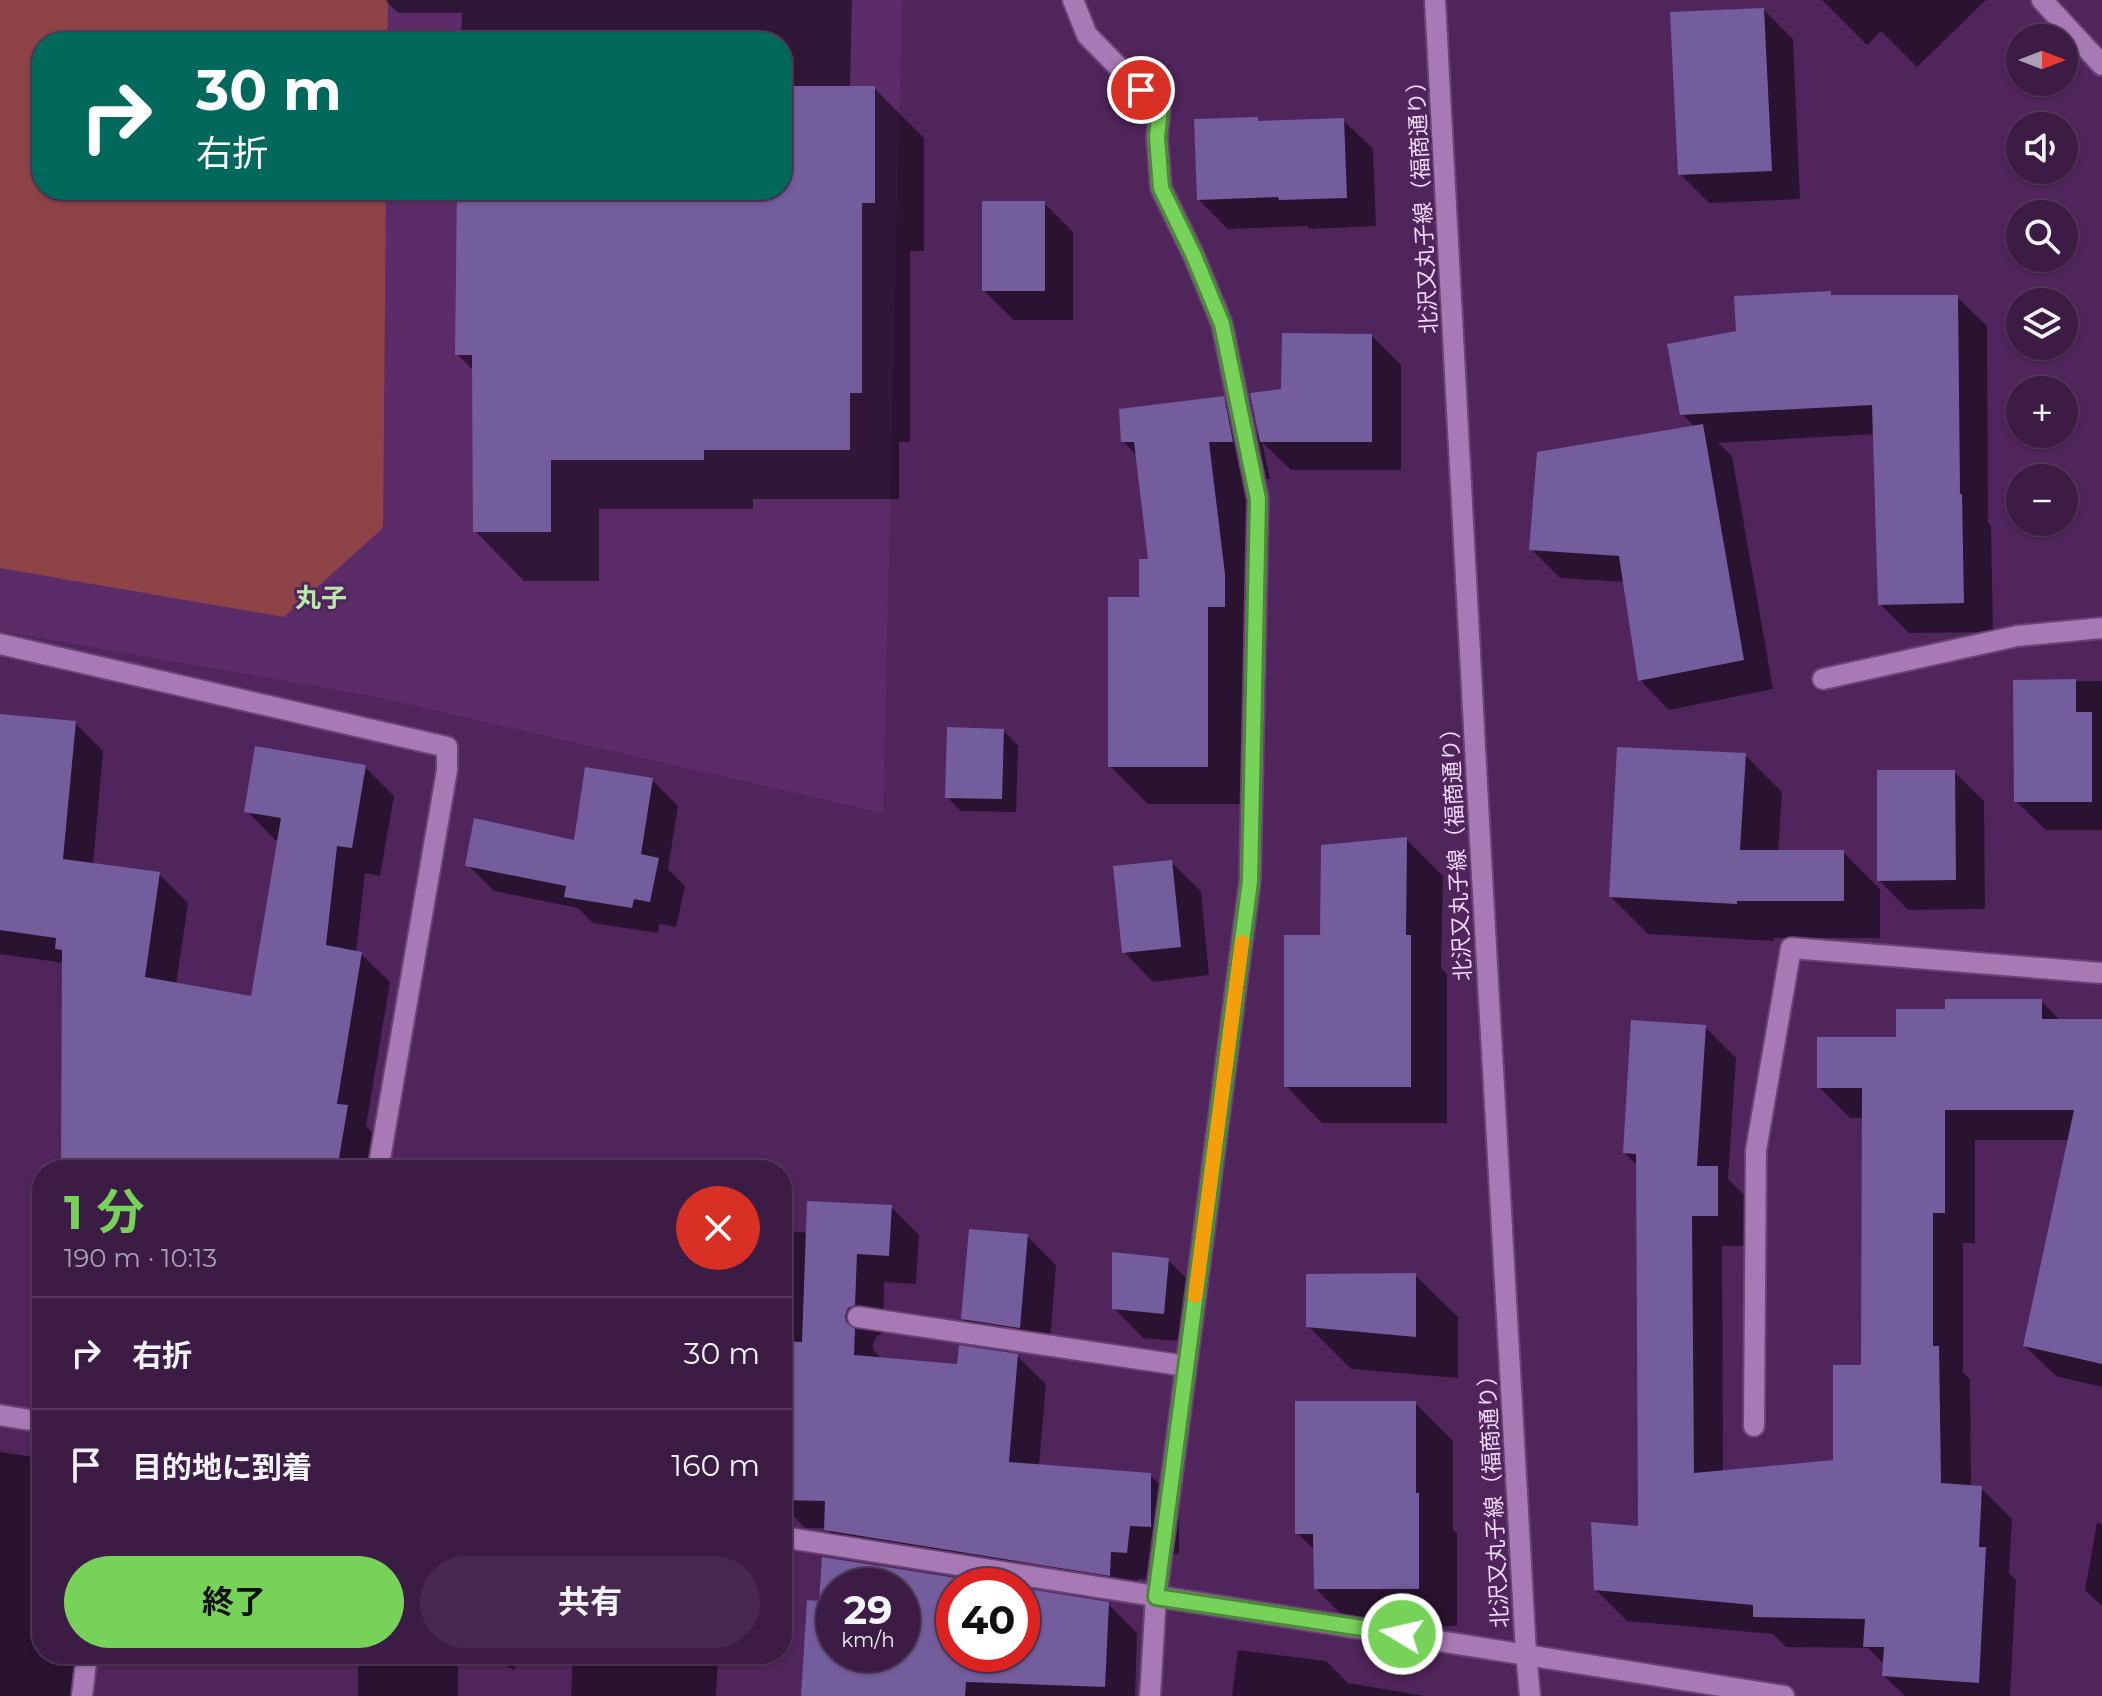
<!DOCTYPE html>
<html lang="ja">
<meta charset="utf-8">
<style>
body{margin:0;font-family:Montserrat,"Noto Sans JP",sans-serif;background:#47294f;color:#f1f3f6;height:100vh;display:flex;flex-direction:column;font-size:30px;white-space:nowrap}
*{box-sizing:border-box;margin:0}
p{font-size:26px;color:#aca1b2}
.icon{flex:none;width:44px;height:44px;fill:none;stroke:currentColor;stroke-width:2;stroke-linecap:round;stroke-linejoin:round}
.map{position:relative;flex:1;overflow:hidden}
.side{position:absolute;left:32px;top:1160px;width:760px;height:504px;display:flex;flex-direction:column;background:#3c1c44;border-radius:32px;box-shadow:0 2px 6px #0004,0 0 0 2px #553a5d}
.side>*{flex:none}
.guide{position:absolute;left:32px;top:32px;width:760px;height:168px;border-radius:32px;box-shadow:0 2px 6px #0004,0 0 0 2px #553a5d;background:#00695c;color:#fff;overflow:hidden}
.needle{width:52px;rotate:90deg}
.controls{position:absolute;left:2006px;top:24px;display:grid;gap:16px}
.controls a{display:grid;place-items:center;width:72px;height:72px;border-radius:50%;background:#3c1c44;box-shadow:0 2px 6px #0004,0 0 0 2px #553a5d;font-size:40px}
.speed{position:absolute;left:816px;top:1568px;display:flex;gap:16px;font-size:40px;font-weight:700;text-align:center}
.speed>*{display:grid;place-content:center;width:104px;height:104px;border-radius:50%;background:#3c1c44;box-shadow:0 2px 6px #0004,0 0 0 2px #553a5d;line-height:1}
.speed small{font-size:20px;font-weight:400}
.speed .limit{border:12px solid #d22;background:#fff;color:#111}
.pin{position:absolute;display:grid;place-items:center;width:68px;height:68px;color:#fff;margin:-34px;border:4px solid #fff;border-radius:50%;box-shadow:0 2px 8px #0007}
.me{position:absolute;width:88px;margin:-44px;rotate:279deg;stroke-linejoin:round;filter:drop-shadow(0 0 6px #0008)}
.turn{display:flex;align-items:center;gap:28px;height:168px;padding:0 32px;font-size:36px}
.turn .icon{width:104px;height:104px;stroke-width:2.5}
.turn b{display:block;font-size:56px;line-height:68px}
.round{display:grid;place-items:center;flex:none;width:84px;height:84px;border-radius:42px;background:#47294f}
.overview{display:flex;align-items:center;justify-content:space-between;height:136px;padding:0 32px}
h1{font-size:48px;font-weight:700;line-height:60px;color:#77d259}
.primary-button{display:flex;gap:16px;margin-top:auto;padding:16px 32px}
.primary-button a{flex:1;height:92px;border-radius:48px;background:#77d259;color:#111;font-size:32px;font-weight:700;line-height:92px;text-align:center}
.primary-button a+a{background:#47294f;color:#f1f3f6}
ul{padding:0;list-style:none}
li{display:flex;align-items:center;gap:24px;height:112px;padding:0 32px;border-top:2px solid #553a5d}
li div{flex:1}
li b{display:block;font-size:30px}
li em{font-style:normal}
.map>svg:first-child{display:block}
.built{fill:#5b2c68;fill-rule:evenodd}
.green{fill:#8e4447}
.shadow{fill:#0007;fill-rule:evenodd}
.building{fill:#735d9d;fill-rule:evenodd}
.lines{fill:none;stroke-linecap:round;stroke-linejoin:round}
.minor-casing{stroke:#694373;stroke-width:24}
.tertiary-casing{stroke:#694373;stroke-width:24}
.minor{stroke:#a87ab5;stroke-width:20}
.tertiary{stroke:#a87ab5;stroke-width:20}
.route-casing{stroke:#4d883a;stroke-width:20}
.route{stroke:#77d259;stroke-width:14}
.slow{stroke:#f59e0b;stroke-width:14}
.labels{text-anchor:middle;stroke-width:6;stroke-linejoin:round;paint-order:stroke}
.street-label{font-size:22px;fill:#f0d7f7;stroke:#50255b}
.quarter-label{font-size:26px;font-weight:bold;fill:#b7e9a9;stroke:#50255b}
</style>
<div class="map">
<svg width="2102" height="1696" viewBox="0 0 2102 1696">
<rect width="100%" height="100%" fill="#50255b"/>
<path class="built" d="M0,0H902L883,813L372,696L0,631ZM42,42H782V190H42Z"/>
<path class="green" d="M0,0H388L387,42H42V190H386L383,528L284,617L0,568Z"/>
<path class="shadow" d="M385,0H852L850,88H874L924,138V251H910V442H899V499H753V509H599V581H524L475,531L474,371L457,354L459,190H782V42H461L462,13H398Z
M1822,0H1986L1917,67L1881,31L1867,45Z
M1764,10L1793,39L1800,199L1709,203L1680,174Z
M1257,119L1261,123L1343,120L1373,149L1376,226L1310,229L1307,226L1228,229L1199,200Z
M1044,203L1073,232V320H1014L984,291Z
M1830,293L1834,297H1957L1987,326L1988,523L1991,525L1993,632L1909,633L1880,604L1875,434L1718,443L1732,456L1773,689L1669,710L1640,680L1625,582L1560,578L1531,549L1696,428L1682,414L1738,332Z
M1372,336L1401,365V470H1291L1262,442L1270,479H1246L1263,613L1245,804H1148L1110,766L1141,599L1150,561L1137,456L1123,441L1223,399L1260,436L1283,391Z
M2102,681V830H2046L2016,801L2015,682Z
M0,716L75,723L103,751L93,865L159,874L188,903L176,985L253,998L280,840H275L247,811L365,767L394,796L380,876L365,873L356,953L361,954L390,982L366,1126L375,1135L370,1170H63L64,963L0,954Z
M1004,731L1018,746L1016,812L961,811L947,797Z
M1745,755L1782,792L1778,852H1843L1880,889V938H1774V941L1648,934L1611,897Z
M1954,772L1984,801L1985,909L1908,910L1879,880Z
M652,780L678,806L668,869L685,886L676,927L659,924L658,933L593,923L578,908L494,891L468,865L575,842Z
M1406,839L1443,876L1441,968L1447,974V1123H1322L1286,1086L1322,937Z
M1171,862L1201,891L1209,975L1153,982L1124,952Z
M2041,1001L2061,1021H2102V1387L2056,1376L2025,1346L2070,1140H1975V1243H1963V1373L1970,1379L1971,1487L1981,1488L2012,1519L2009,1573L2016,1580L2010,1696H1905L1884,1676L1885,1665L1868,1648L1786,1647L1773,1634L1627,1621L1596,1590L1640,1529L1638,1166L1625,1153L1705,1027L1736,1058L1728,1179L1748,1199V1246H1722L1723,1472L1835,1462L1863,1367L1864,1118H1850L1819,1087L1898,1039L1947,1011Z
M891,1207L919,1235L916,1284L884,1282L883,1333L876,1337L873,1345L874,1351L882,1359L959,1367L1017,1356L1046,1384L1039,1466L1150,1475L1179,1504V1554L1158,1553L1155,1580L1138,1579V1603L854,1558L826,1528H805L782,1504V1230L808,1233Z
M1027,1236L1056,1265L1049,1356L992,1348L963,1318Z
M1168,1260L1197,1289L1192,1342L1143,1338L1114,1308Z
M1415,1275L1458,1317V1378L1351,1369L1308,1326Z
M1415,1403L1453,1441V1530L1457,1533V1626L1354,1627L1316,1589V1551L1297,1533Z
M0,1452L42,1458V1654H99L93,1696H0Z
M2097,1523L2102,1524V1606L2085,1590Z
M824,1559L995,1586H954V1654H1022V1590L1108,1604L1137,1633L1135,1696H802L821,1603ZM834,1586H902V1654H834Z
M1238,1650L1326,1661L1348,1683L1425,1696H1232Z
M358,1654H458V1696H358Z
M481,1654H522L514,1670Z
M573,1654H718L716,1696H571Z"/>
<path class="building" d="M1764,8L1772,171L1678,175L1670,12Z
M782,86H875V203H862V393H850V450H704V460H551V532H473L472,355H455L457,190H782Z
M1258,117V121L1344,118L1347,198L1279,200L1278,197L1197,200L1194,119Z
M982,201H1045V291H982Z
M1831,291V295H1958L1960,494H1962L1964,603L1878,605L1872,405L1680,415L1667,344L1736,331L1734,296Z
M1282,333L1372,334V442H1260L1250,393L1281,389Z
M1224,396L1233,442H1209L1225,574V607H1208V767H1108V597H1139V559H1148L1134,442H1121L1119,409Z
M1703,424L1744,660L1638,681L1619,556L1529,550L1537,452Z
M2076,679V712H2092V802H2014L2013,680Z
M0,714L76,721L63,859L160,872L145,977L251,996L281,818L244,812L255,746L366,765L352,848L337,846L326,945L362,952L337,1104L348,1105L337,1170H61L62,950L55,949L56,938L0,930Z
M947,727L1004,729L1002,799L945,798Z
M1617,747L1746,753L1740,850H1844V901H1737V904L1609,897Z
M585,767L653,778L641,854L659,858L650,902L634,899L632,908L564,897L566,886L465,866L474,818L574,840Z
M1877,770H1955L1956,880L1877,881Z
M1407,837L1406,935H1411V1087H1284V935H1320L1321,845Z
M1172,860L1181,947L1122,953L1113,866Z
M1945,999H2042V1019H2102V1364L2023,1346L2074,1110H1945V1213H1933V1346H1939L1941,1483L1982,1486L1979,1547H1986L1979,1683L1882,1676L1884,1647H1863L1865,1619L1753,1617V1605L1594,1590L1591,1522L1638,1526L1636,1154L1623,1153L1631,1020L1706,1025L1697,1166H1718V1216H1692L1694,1473L1833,1460V1365H1861L1862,1088H1817V1037H1896V1009H1945Z
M807,1201L892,1205L889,1256L857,1254L855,1305L848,1308L845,1316L846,1322L855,1329L854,1355L957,1364L959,1345L1018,1354L1009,1462L1151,1473V1527L1130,1526L1127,1553L1111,1552L1110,1576L824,1530L825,1501L782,1500V1341L802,1342Z
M969,1229L1028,1234L1020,1328L961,1319Z
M1112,1252L1169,1258L1164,1314L1112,1309Z
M1416,1273V1337L1306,1327V1274Z
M1295,1401H1416V1493H1419V1589H1314L1313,1534H1295Z
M822,1557L1007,1586H954V1654H1022V1588L1109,1602L1105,1687L966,1682L965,1696H801L807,1600L819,1601ZM834,1586H902V1654H834Z"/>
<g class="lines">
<g class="minor-casing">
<path id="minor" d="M1073,0L1087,35L1160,109L1157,137L1161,188L1194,256L1222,324L1258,499L1250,881L1156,1597L1150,1696
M2042,0L2102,65
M0,644L447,747V770L378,1170
M1823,679L2017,636L2102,628
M858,1317L1186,1366
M1754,1426L1756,1150L1791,948L2102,973
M82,1696L87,1654"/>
</g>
<g class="tertiary-casing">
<path id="tertiary" d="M1435,0L1480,840L1526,1653L1530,1696
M0,1415L42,1422
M782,1537C1116,1591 1450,1641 1784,1696"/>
</g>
<use href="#minor" class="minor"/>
<use href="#tertiary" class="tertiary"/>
</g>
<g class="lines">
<g class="route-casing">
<path id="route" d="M1141,90L1160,109L1157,137L1161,188L1194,256L1222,324L1258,499L1250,881L1156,1597L1402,1634"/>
</g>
<use href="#route" class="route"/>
<path class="slow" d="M1195,1296L1242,942"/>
</g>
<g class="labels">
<g class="street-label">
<text transform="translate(1422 202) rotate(-93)" y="8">北沢又丸子線（福商通り）</text>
<text transform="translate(1456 849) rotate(-93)" y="8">北沢又丸子線（福商通り）</text>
<text transform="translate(1493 1496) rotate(-93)" y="8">北沢又丸子線（福商通り）</text>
</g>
<g class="quarter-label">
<text x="321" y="607">丸子</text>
</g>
</g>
</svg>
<div class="controls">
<a><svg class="needle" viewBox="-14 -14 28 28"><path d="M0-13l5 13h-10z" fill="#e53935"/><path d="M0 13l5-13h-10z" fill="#aca1b2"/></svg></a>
<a><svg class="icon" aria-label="sound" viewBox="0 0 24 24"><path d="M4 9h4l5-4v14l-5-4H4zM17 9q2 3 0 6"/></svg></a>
<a><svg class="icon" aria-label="search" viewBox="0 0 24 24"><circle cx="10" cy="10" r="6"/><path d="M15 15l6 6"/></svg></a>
<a><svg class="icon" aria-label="layers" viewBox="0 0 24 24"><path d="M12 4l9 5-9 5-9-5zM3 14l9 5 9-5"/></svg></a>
<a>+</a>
<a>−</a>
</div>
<div class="speed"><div>29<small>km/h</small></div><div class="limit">40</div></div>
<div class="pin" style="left:1141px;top:90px;background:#d93025"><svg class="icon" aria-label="arrive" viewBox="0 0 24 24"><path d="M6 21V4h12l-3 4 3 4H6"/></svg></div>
<svg class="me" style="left:1402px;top:1634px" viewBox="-20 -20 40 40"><circle r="17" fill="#77d259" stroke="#fff" stroke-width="3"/><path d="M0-11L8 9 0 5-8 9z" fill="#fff"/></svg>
<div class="guide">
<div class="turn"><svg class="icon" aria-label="right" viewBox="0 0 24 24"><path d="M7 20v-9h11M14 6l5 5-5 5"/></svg><div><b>30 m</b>右折</div></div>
</div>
<section class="side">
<div class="overview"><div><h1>1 分</h1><p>190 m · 10:13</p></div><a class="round" style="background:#d93025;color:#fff"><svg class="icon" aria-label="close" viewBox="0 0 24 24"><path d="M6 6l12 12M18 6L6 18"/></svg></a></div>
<ul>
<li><svg class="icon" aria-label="right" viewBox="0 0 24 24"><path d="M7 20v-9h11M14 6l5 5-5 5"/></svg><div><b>右折</b></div><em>30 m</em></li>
<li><svg class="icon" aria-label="arrive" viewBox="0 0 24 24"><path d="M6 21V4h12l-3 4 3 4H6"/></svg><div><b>目的地に到着</b></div><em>160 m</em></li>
</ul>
<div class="primary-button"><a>終了</a><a>共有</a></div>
</section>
</div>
